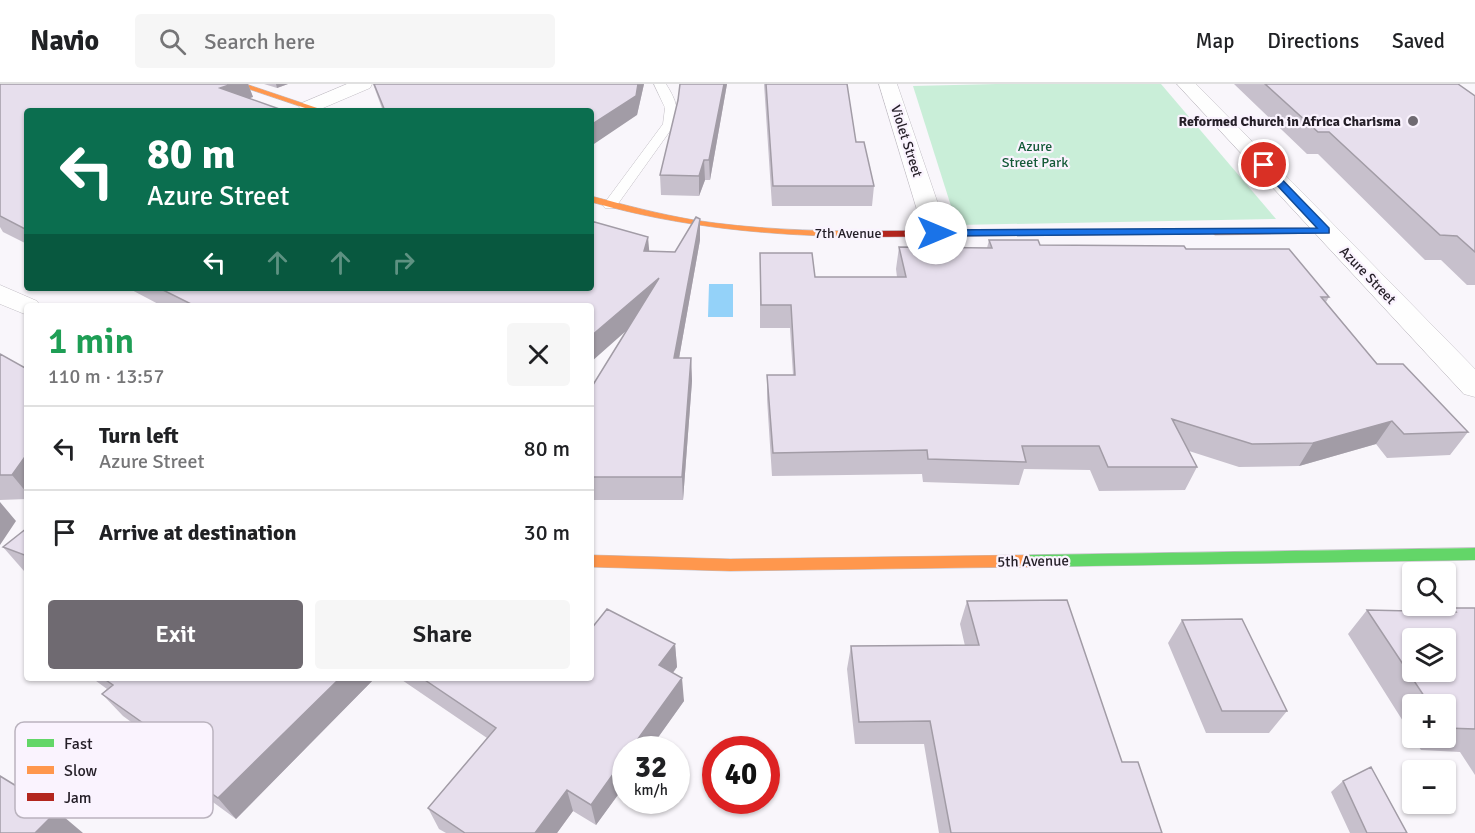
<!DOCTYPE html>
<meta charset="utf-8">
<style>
body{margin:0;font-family:Signika,sans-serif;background:#f6f6f6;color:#202124;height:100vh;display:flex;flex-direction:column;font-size:22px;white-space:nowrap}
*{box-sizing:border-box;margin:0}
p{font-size:20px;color:#757577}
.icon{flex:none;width:33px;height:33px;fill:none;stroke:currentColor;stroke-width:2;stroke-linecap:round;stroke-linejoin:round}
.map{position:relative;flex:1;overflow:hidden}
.side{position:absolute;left:24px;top:219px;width:570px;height:378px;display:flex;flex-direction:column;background:#fff;border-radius:6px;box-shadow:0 2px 4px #0004}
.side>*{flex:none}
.top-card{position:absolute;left:24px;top:24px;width:570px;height:183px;border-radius:6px;box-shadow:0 2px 4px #0004;background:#0b6e4f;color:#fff;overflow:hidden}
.controls{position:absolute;left:1402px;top:478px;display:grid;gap:12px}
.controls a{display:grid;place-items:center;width:54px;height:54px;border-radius:6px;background:#fff;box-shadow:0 2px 4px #0004;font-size:30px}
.speed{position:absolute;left:612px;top:652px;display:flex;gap:12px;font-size:30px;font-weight:700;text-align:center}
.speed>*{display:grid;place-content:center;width:78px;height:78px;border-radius:50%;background:#fff;box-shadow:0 2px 4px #0004;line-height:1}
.speed small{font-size:15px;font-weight:400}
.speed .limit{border:9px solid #d22;background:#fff;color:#111}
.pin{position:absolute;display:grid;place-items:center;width:51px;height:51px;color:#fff;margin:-26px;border:3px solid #fff;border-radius:50%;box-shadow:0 2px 6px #0007}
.me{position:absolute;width:66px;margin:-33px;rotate:90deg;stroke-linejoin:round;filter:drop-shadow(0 0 4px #0008)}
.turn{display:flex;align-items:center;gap:21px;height:126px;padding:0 24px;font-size:27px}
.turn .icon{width:78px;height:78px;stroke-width:2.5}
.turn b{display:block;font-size:42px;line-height:51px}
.lanes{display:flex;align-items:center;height:57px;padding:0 24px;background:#0003;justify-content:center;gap:30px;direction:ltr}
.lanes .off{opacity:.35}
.round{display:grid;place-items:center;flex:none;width:63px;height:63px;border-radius:6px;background:#f6f6f6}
.head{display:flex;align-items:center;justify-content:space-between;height:102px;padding:0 24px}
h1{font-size:36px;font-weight:600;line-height:45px;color:#1e9e55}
.button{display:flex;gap:12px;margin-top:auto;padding:12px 24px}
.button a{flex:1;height:69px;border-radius:6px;background:#6f6a71;color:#fff;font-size:24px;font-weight:600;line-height:69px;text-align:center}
.button a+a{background:#f6f6f6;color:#202124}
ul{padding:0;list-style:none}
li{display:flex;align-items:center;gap:18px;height:84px;padding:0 24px;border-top:2px solid #e0e0e0}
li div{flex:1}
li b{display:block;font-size:22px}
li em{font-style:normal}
header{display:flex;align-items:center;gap:36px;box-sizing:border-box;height:84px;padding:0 30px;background:#fff;border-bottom:2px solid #e0e0e0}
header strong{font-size:28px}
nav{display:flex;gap:33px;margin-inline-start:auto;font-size:21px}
.search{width:420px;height:54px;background:#f6f6f6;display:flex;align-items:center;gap:15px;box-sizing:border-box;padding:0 21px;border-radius:6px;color:#757577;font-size:22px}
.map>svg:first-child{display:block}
.green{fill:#c9eed8}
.water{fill:#94d2f9}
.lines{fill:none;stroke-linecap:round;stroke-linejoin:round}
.lane-casing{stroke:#c2bec5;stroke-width:1}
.street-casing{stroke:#c2bec5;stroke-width:1}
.fast-casing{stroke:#c2bec5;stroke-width:1}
.slow-casing{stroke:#c2bec5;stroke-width:1}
.jam-casing{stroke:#c2bec5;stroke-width:1}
.lane{fill:#fefefe;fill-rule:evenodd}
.street{fill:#fefefe;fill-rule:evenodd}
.fast{fill:#63d668;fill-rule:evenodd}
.slow{fill:#ff974d;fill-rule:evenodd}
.jam{fill:#b3261e;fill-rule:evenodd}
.wall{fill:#c7c0cc}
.shaded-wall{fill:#a29ca6}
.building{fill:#e7dfed;stroke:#a29ca6;stroke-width:1.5;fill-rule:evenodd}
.route{fill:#1a73e8;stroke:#114b97;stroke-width:1.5}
.poi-dot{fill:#6f6a71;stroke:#faf3fe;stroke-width:2}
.labels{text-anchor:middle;stroke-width:4.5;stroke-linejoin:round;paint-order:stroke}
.far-poi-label{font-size:14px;font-weight:bold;fill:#241e27;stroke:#faf3fe;text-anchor:end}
.far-street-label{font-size:14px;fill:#241e27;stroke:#faf3fe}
.far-park-label{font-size:14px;fill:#145a38;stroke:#faf3fe}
.street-label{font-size:15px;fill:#241e27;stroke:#faf3fe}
.key{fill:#faf3fe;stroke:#bab3be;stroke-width:1.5}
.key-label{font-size:16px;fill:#241e27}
</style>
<header>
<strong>Navio</strong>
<div class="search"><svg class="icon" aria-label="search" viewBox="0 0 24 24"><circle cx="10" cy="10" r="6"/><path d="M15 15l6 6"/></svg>Search here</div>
<nav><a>Map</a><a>Directions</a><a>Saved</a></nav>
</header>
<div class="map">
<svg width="1475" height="749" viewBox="0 0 1475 749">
<rect width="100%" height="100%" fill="#f9f6fb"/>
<path class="green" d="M996,0H1161L1276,135L957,141L913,2Z"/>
<path class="water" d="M709,200H733V233H708Z"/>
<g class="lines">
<g class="lane-casing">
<path id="lane" d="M654,0H666C674,13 680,24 675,40L615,124H605L603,121L663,40L665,24Z"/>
</g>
<g class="street-casing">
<path id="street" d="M347,0H372L370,4L316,27H302L299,23L302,19Z
M879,0H897L948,149L945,154L936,156L927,154L924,149Z
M1177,0H1196L1475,285V313L1464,310Z
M0,201L37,217L40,222H27V231L0,220Z"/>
</g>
<g class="fast-casing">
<path id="fast" d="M1475,464V476L1027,483L1022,481L1019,477L1022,473L1027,471Z"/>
</g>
<g class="slow-casing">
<path id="slow" d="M234,0H246L326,27H314Z
M591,112C625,121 659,130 694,136C752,145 810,147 868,147L873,150L868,153C773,152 682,144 591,118Z
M1326,144L1330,145V149L1215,151L1210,148L1215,145Z
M591,471L730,475L1027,471L1032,473L1035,477L1032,481L1027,483L730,487L591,483Z"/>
</g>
<g class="jam-casing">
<path id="jam" d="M1215,145L1219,146V150L868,153L863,150L868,147Z"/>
</g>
<use href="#lane" class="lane"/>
<use href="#street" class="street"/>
<use href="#fast" class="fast"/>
<use href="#slow" class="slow"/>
<use href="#jam" class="jam"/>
</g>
<path class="wall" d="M0,0H248L253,13L27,27V160L3,148L0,143Z
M264,0H288L277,4Z
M373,0H644L637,31L591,27H383Z
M680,0H727L710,96H705L699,112L661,111L660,91L678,16Z
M764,0H847L856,58L874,102L872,122H772Z
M1234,0H1458L1475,12V201H1467L1441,176H1425L1318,70H1307Z
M700,135V156L679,274H691L692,297L683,416H591V304L627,246L591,222H162L128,204H591L649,167L675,168Z
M989,156L1040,161L1186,165L1329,213L1326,218L1377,280L1468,348L1450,371L1387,374L1376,360L1299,382L1239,383L1189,367L1197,383L1185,406L1099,407L1090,386L1024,385L1019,401L923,398L922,390L772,392L767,315V291H793L790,244H760V169L815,193H897L896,185L899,163L987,164Z
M0,270L27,285V415L0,416Z
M27,444V488L24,487L3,463Z
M967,517L1122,678L1162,749H939L924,660H855L847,585L851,562H965L960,540Z
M1453,524H1475V691L1460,668L1421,666L1413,654H1446V621H1413V653L1348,550L1367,526L1450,528Z
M1182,536L1287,627L1269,649H1206L1168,559Z
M675,560L677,583L673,589L684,617L596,741L573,727L557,749H446L439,745L428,724L487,654L399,594H591Z
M92,594H375L236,735L191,702L171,680L179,673L123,632L102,610L107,605Z
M1343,697L1407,749H1350L1331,708Z"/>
<path class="shaded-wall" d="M232,0H248L253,13L227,23L220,4Z
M276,0H288L277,4Z
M638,0H644L637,31L591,62V41Z
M724,0H727L710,96L709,76Z
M704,76L705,96L699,112V92Z
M700,135V156L675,297L674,274Z
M648,153L650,175L644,167Z
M659,194L661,216L591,278V252Z
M691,274L692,297L683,416L682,393Z
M1392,337L1376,360L1299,382L1313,359Z
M27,370V409L12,391Z
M0,418L16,437L0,461Z
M675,560L677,583L661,604L659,581Z
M340,594H375L236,735L218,714Z
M682,594L684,617L649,666H630Z
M626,672V700L596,741L591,721Z
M567,706L573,727L557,749H535Z
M57,727L83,749H35Z"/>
<path class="building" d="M0,0H232L220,4L285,27H27V146L0,132Z
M374,0H638L636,12L591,41V27H385Z
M680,0H724L709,76H704L699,92L660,91L678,16Z
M766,0H847L856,58H864L874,102H773Z
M1265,0H1458L1475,12V168L1457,152L1440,151L1329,48H1318Z
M696,133L700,135L674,274H691L682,393H591V304L659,194L591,252V222H195L159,204H591V137L648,153L644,167L675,168Z
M989,156H1038L1040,161L1184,162L1186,165H1289L1329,213H1321L1377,280H1403L1468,348L1404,350L1392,337L1313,359L1252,360L1172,335L1197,383H1108L1099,362H1022L1026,378L928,375L927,366L773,369L767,291H795L791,221H761L760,169H812L815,193H906L899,163L992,164Z
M0,270L27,285V370L12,391H0Z
M27,444V472L3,463Z
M1067,516L1122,678H1138L1162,749H951L930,637L859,638L851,562L979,561L967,517Z
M1453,524H1475V645L1446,644V621H1430L1367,526L1456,528ZM1413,555H1446V588H1413Z
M607,525L675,560L659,581L682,594L630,666H626V672L591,721L567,706L535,749H465L428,724L496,644L422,594H591V545Z
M1242,535L1287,627H1222L1182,536Z
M103,594H340L218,714L171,680L184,668L102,610L113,601Z
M1371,683L1407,749H1367L1343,697Z
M0,692L57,727L35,749H0Z"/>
<path class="route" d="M1260,80H1267L1329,144V149L936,152L931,149L936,146L1317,144L1260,83Z"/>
<circle class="poi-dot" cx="1413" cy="37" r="6"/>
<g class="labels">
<g class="far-poi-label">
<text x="1401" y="42">Reformed Church in Africa Charisma</text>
</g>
<g class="far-street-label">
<text transform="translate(907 57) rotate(72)" y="5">Violet Street</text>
<text x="848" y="154">7th Avenue</text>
<text transform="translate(1368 191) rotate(46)" y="5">Azure Street</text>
</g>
<g class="far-park-label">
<text x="1035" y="67">Azure<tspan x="1035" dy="16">Street Park</tspan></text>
</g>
<g class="street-label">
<text transform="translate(1033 477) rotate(-1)" y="5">5th Avenue</text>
</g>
</g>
<rect x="15" y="638" width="198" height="96" rx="9" class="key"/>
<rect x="27" y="655" width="27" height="8" fill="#63d668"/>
<rect x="27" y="682" width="27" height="8" fill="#ff974d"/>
<rect x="27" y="709" width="27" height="8" fill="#b3261e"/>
<g class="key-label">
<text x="64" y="665">Fast</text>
<text x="64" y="692">Slow</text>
<text x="64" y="719">Jam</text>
</g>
</svg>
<div class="controls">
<a><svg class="icon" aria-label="search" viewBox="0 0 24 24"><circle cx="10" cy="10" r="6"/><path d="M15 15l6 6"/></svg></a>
<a><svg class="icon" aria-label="layers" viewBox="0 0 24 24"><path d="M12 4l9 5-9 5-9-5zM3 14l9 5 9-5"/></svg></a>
<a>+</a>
<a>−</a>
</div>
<div class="speed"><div>32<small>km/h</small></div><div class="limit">40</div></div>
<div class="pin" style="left:1264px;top:81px;background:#d93025"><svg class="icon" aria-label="arrive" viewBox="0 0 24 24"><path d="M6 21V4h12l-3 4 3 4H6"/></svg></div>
<svg class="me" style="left:936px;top:149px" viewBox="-20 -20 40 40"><circle r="19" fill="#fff"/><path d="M0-13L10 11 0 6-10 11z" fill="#1a73e8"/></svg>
<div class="top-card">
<div class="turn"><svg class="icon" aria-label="left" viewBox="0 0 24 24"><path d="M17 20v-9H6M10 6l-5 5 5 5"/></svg><div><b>80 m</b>Azure Street</div></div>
<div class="lanes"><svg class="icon" aria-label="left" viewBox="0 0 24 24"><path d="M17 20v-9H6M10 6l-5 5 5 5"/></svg><svg class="icon off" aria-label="ahead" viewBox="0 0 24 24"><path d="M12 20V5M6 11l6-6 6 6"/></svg><svg class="icon off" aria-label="ahead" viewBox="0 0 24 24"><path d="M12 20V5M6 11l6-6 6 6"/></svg><svg class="icon off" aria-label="right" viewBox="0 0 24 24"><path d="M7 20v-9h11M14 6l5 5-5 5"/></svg></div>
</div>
<section class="side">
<div class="head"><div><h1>1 min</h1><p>110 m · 13:57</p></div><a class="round"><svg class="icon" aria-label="close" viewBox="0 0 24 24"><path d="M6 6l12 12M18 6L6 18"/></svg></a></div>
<ul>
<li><svg class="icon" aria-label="left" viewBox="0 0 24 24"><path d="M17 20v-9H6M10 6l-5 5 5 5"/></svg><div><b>Turn left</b><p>Azure Street</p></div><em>80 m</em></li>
<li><svg class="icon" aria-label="arrive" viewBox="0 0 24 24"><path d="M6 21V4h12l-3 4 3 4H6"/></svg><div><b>Arrive at destination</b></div><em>30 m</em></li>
</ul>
<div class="button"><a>Exit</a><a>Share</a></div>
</section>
</div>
